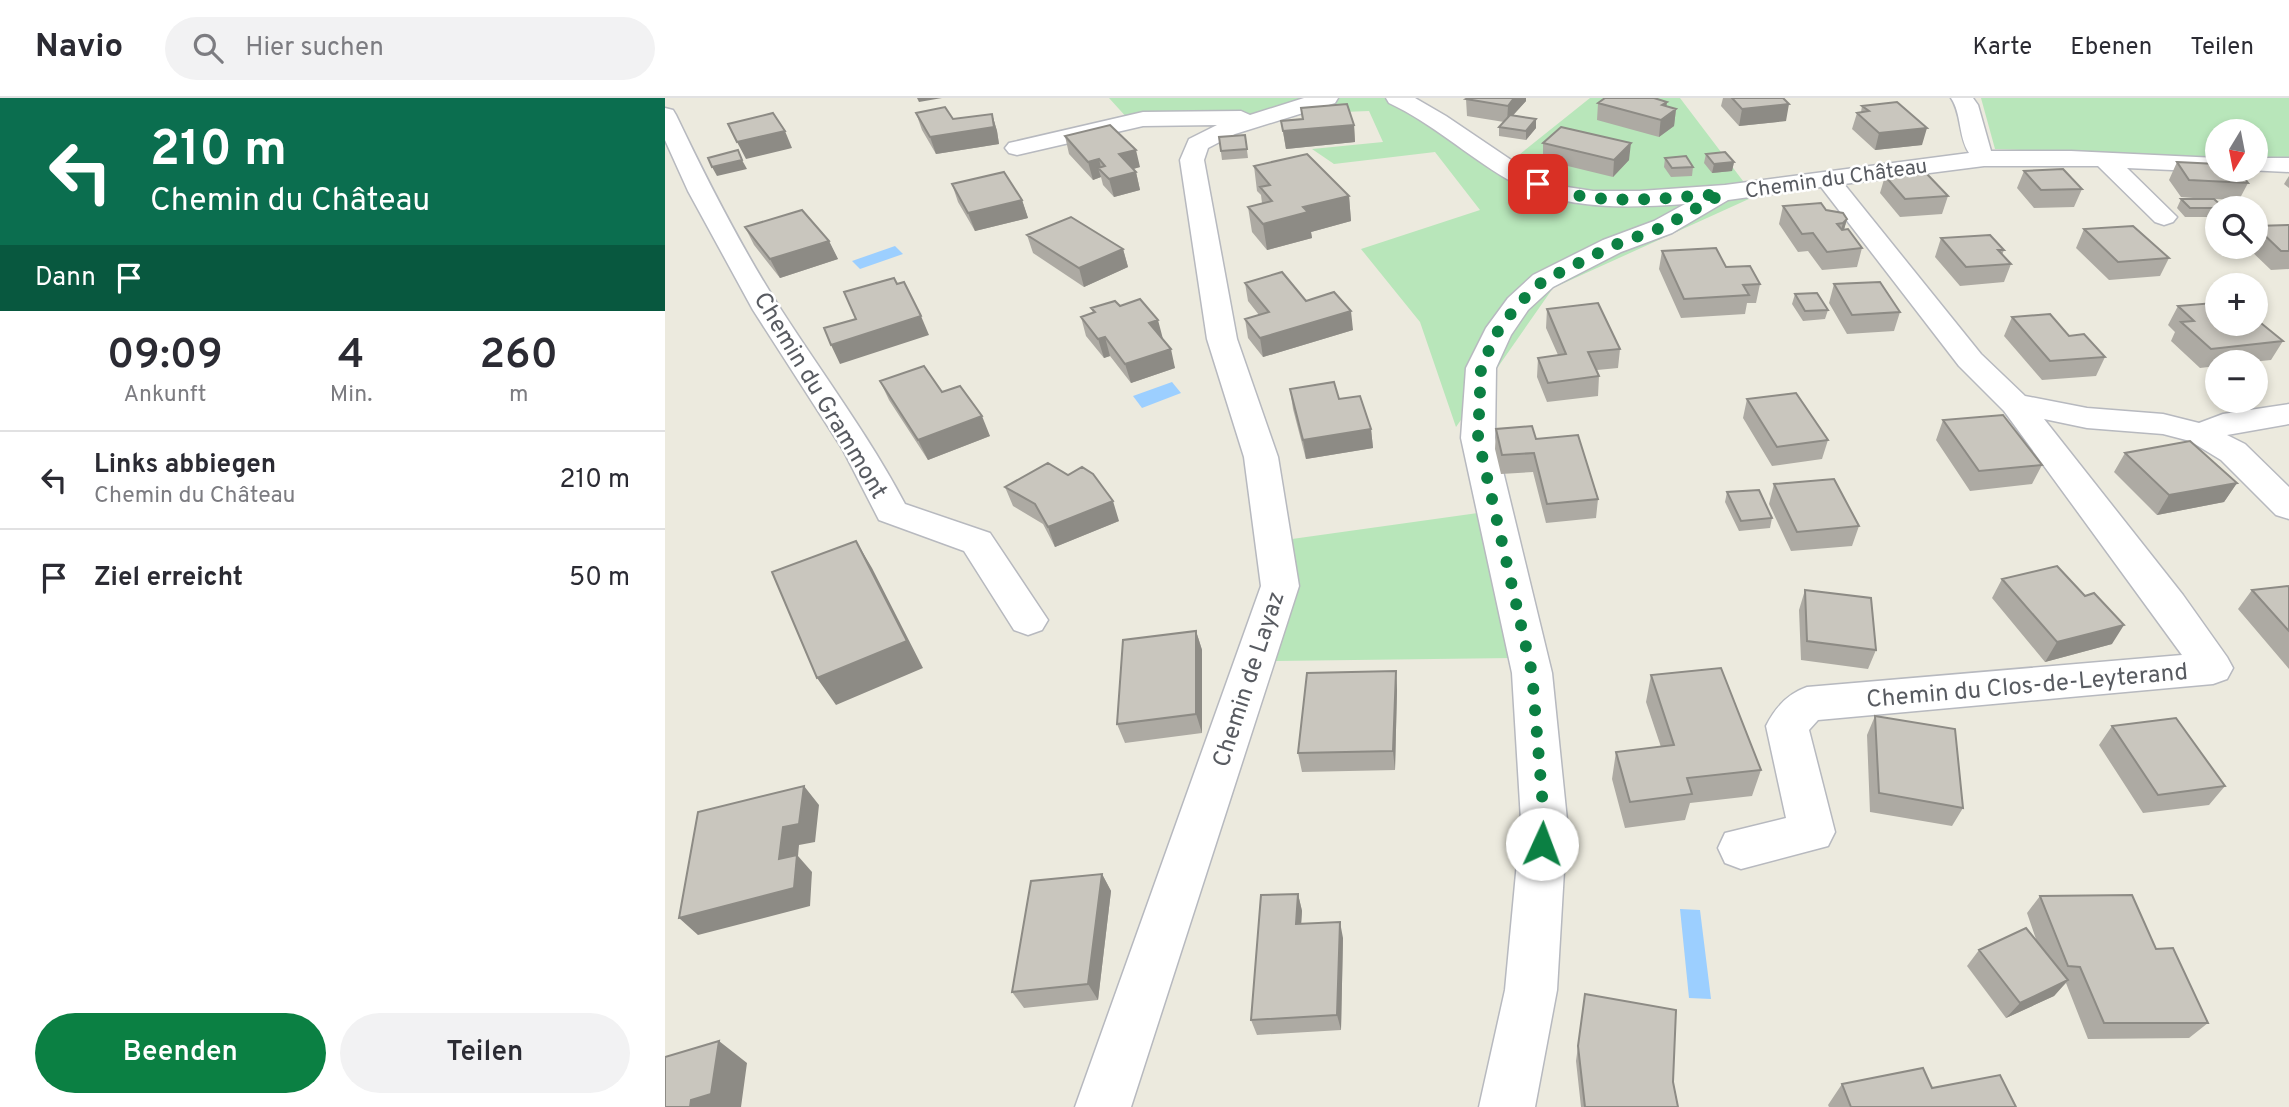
<!DOCTYPE html>
<html lang="de">
<meta charset="utf-8">
<style>
body{margin:0;font-family:Overpass,sans-serif;background:#f2f2f3;color:#2b2b33;height:100vh;display:flex;flex-direction:column;font-size:26px;white-space:nowrap}
*{box-sizing:border-box;margin:0}
p{font-size:23px;color:#7c7c81}
.icon{flex:none;width:38px;height:38px;fill:none;stroke:currentColor;stroke-width:2;stroke-linecap:round;stroke-linejoin:round}
.map{position:relative;flex:1;overflow:hidden}
.panel{display:flex;flex-direction:column;background:#fff;width:665px}
.panel>*{flex:none}
.banner{background:#0b6e4f;color:#fff;overflow:hidden}
.needle{width:46px;rotate:190deg}
.buttons{position:absolute;left:1540px;top:21px;display:grid;gap:14px}
.buttons a{display:grid;place-items:center;width:63px;height:63px;border-radius:50%;background:#fff;box-shadow:0 4px 10px #0003;font-size:35px}
.pin{position:absolute;display:grid;place-items:center;width:60px;height:60px;color:#fff;margin:-30px;border-radius:14px;box-shadow:0 4px 10px #0006}
.me{position:absolute;width:77px;margin:-38px;rotate:2deg;stroke-linejoin:round;filter:drop-shadow(0 0 5px #0008)}
.turn{display:flex;align-items:center;gap:24px;height:147px;padding:0 35px;font-size:32px}
.turn .icon{width:91px;height:91px;stroke-width:2.5}
.turn b{display:block;font-size:49px;line-height:60px}
.then{display:flex;align-items:center;height:66px;padding:0 35px;background:#0003;gap:14px;font-size:26px}
.eta{display:flex;justify-content:space-evenly;align-items:center;height:119px;text-align:center}
.eta b{font-size:42px;font-weight:600;line-height:49px}
.button{display:flex;gap:14px;margin-top:auto;padding:14px 35px}
.button a{flex:1;height:80px;border-radius:42px;background:#0b8043;color:#fff;font-size:28px;font-weight:600;line-height:80px;text-align:center}
.button a+a{background:#f2f2f3;color:#2b2b33}
ul{padding:0;list-style:none}
li{display:flex;align-items:center;gap:21px;height:98px;padding:0 35px;border-top:2px solid #e1e1e2}
li div{flex:1}
li b{display:block;font-size:26px}
li em{font-style:normal}
header{display:flex;align-items:center;gap:42px;box-sizing:border-box;height:98px;padding:0 35px;background:#fff;border-bottom:2px solid #e1e1e2}
header strong{font-size:33px}
nav{display:flex;gap:38px;margin-inline-start:auto;font-size:24px}
.search{width:490px;height:63px;background:#f2f2f3;display:flex;align-items:center;gap:18px;box-sizing:border-box;padding:0 24px;border-radius:38px;color:#7c7c81;font-size:26px}
main{display:flex;flex:1;min-height:0}
.map>svg:first-child{display:block}
.green{fill:#b8e6ba}
.water{fill:#9ccfff}
.lines{fill:none;stroke-linecap:round;stroke-linejoin:round}
.minor-casing{stroke:#b7b9bf;stroke-width:3}
.minor{fill:#fff;fill-rule:evenodd}
.wall{fill:#adaaa3}
.shaded-wall{fill:#8d8b85}
.building{fill:#c9c6be;stroke:#8d8b85;stroke-width:2}
.route{stroke:#0b8043;stroke-width:12;stroke-dasharray:0 21.6}
.labels{text-anchor:middle;stroke-width:5;stroke-linejoin:round;paint-order:stroke}
.far-street-label{font-size:21px;fill:#585b61;stroke:#fff}
.street-label{font-size:24px;fill:#585b61;stroke:#fff}
</style>
<header>
<strong>Navio</strong>
<div class="search"><svg class="icon" aria-label="search" viewBox="0 0 24 24"><circle cx="10" cy="10" r="6"/><path d="M15 15l6 6"/></svg>Hier suchen</div>
<nav><a>Karte</a><a>Ebenen</a><a>Teilen</a></nav>
</header>
<main>
<section class="panel">
<div class="banner">
<div class="turn"><svg class="icon" aria-label="left" viewBox="0 0 24 24"><path d="M17 20v-9H6M10 6l-5 5 5 5"/></svg><div><b>210 m</b>Chemin du Château</div></div>
<div class="then">Dann<svg class="icon" aria-label="arrive" viewBox="0 0 24 24"><path d="M6 21V4h12l-3 4 3 4H6"/></svg></div>
</div>
<div class="eta">
<div><b>09:09</b><p>Ankunft</p></div>
<div><b>4</b><p>Min.</p></div>
<div><b>260</b><p>m</p></div>
</div>
<ul>
<li><svg class="icon" aria-label="left" viewBox="0 0 24 24"><path d="M17 20v-9H6M10 6l-5 5 5 5"/></svg><div><b>Links abbiegen</b><p>Chemin du Château</p></div><em>210 m</em></li>
<li><svg class="icon" aria-label="arrive" viewBox="0 0 24 24"><path d="M6 21V4h12l-3 4 3 4H6"/></svg><div><b>Ziel erreicht</b></div><em>50 m</em></li>
</ul>
<div class="button"><a>Beenden</a><a>Teilen</a></div>
</section>
<div class="map">
<svg width="1624" height="1009" viewBox="0 0 1624 1009">
<rect width="100%" height="100%" fill="#eceade"/>
<path class="green" d="M444,0H719L744,10L835,72L925,0H1015L1078,83L1086,100L888,190L791,329L755,224L696,151L815,112L770,54L669,66L647,51L718,44L704,13L464,22Z
M1316,0H1624V60L1591,61V33H1552V59L1330,51Z
M820,414L848,560L610,563L628,506L627,441Z"/>
<path class="water" d="M230,148L238,156L195,171L187,163Z
M507,284L516,295L477,310L468,298Z
M1015,811L1035,812L1046,901L1024,900Z"/>
<g class="lines">
<g class="minor-casing">
<path id="minor" d="M639,0H673L670,5L570,36L543,50L539,62L572,241L613,359L634,488L466,1009H410L596,488L579,359L542,241L515,62L524,41L552,27L478,28L352,57L344,55L340,50L344,45L478,14L576,13L585,17Z
M721,0H750L781,18L861,72L902,89L928,93H975L1060,87L1304,55C1293,38 1297,16 1286,0H1308L1313,7L1326,53H1406L1552,60V72H1561L1552,74L1462,70L1512,119L1508,124L1499,127L1490,124L1433,68H1319L1179,86L1316,256L1360,298L1422,310L1498,316L1534,325L1558,316L1624,306V326L1562,337L1580,346L1624,389V421L1611,417L1556,362L1525,343L1498,336L1422,330L1379,321L1518,497L1562,559L1568,570L1562,581L1548,586L1153,622L1144,632L1170,734L1163,748L1076,771L1060,765L1053,750L1060,735L1121,720L1101,628C1110,610 1122,596 1142,589L1517,557L1339,313L1294,268L1156,89L1063,102L1007,135L956,154L888,189L863,212L846,237L831,270L830,340L887,575L902,722L892,892L870,1009H814L840,892L856,722L847,575L796,340L801,270L821,230L843,200L868,177L938,142L989,123L1020,106C959,110 896,113 842,81C801,57 767,25 724,5Z
M0,10L8,12L11,17C43,84 77,151 117,213C159,278 204,338 240,406L325,435L383,522L377,532L363,537L349,532L299,453L214,422L178,352L88,212L23,93L0,42Z
M1591,60H1624V74L1582,72H1591Z"/>
</g>
<use href="#minor" class="minor"/>
</g>
<path class="wall" d="M803,0H861V3L848,17L871,21V30L861,42L834,38V29L839,24L802,18L801,1Z
M1058,0H1118L1121,23L1074,28L1056,8Z
M933,5L1002,8L1011,11L1009,28L994,39L932,22Z
M1197,8L1257,47L1210,52L1187,31L1192,15L1196,14Z
M636,10L689,27L690,44L621,51L616,23L637,21Z
M251,15L288,21L327,16L332,33L334,46L271,56L257,32Z
M580,37L583,60L557,62L554,39Z
M400,38L475,69L468,71L471,74L475,92L449,99L438,87L436,79L428,82L404,56Z
M878,45L964,62L948,79L878,62Z
M1041,56L1069,64L1067,73L1047,75L1039,65Z
M1000,60L1028,69L1027,78L1006,79L999,69Z
M1512,64L1583,85L1574,102L1550,101L1559,110H1552V119H1520L1512,110L1516,101H1540L1516,99L1504,82Z
M589,68L684,98L686,123L646,134L647,140L602,152L587,134L583,109L597,105L596,97L592,93Z
M1359,73L1417,91L1409,109L1369,110L1352,90Z
M1220,78L1283,98L1277,116L1235,119L1215,95Z
M1624,78V90L1619,86Z
M287,86L357,102L363,120L310,133L293,104Z
M1118,108L1161,112L1182,121L1179,131L1197,150L1192,169L1157,172L1143,153L1133,154L1114,126Z
M1624,127V171L1606,172L1582,149H1591V128Z
M80,129L164,143L173,161L115,180L89,147Z
M1419,131L1504,160L1495,178L1444,182L1411,150Z
M362,137L458,151L463,169L419,189L368,155Z
M1276,140L1339,152L1337,157L1346,166L1339,184L1295,188L1270,159Z
M997,153L1061,169L1095,186L1091,205H1082L1080,216L1016,220L994,171Z
M580,185L641,203L688,232L598,259L583,240L580,221L594,217L583,203Z
M1169,186L1235,214L1229,233L1182,236L1164,205Z
M1130,196L1163,212L1160,221L1138,223L1127,206Z
M455,208L498,241L510,270L466,285L445,258L439,260L421,238L416,219L428,215L426,210Z
M1513,208L1552,226L1618,243L1606,262L1586,264H1552V268L1535,270L1506,243L1510,234L1503,227Z
M882,211L955,251L953,270L932,272L934,278L933,298L882,304L872,279L873,260L893,257L881,230Z
M1347,219L1404,238L1440,259L1431,278L1377,282L1339,238Z
M215,283L277,294L325,338L263,362L224,302Z
M625,291L674,301L706,331L708,350L641,361L628,311Z
M1082,301L1163,342L1157,361L1107,368L1078,320Z
M1278,322L1377,367L1367,386L1305,393L1271,342Z
M831,331L871,341L933,401L931,420L881,425L868,374L836,376L830,351Z
M1460,355L1572,385L1559,404L1492,417L1449,374Z
M1109,386L1194,428L1187,448L1126,453L1104,406Z
M340,389L454,423L390,449L378,426L348,408Z
M1062,394L1107,420L1105,430L1074,433L1060,404Z
M1337,481L1420,498L1447,546L1380,564L1327,500Z
M1624,488V571L1573,511L1587,492Z
M1140,492L1211,552L1203,571L1136,562L1134,512Z
M531,533L537,552V635L460,645L452,626Z
M731,573L732,592L730,672L637,674L633,655Z
M986,577L1096,672L1087,698L1025,705L1020,722L960,730L947,681L951,654L996,649L981,604Z
M1210,618L1298,710L1287,728L1205,714L1202,637Z
M1447,628L1560,688L1544,707L1478,715L1434,647Z
M437,776L446,793L433,902L359,910L347,894Z
M633,796L637,813L636,826L678,840L676,932L592,937L586,922Z
M1375,798L1491,851L1543,925L1524,940L1423,941L1401,885L1389,898L1341,920L1302,868L1314,852L1372,844L1362,815Z
M920,896L1008,984L1013,1009H916L911,963Z
M1177,986L1267,990L1351,1009H1164L1163,1007Z"/>
<path class="shaded-wall" d="M252,0H277L254,4Z
M849,0H861V3L842,24L843,8Z
M1002,4L1000,20L1011,11L1009,28L994,39L997,7Z
M1124,6L1121,23L1074,28L1077,11Z
M327,16L332,33L334,46L271,56L265,39Z
M871,21V30L861,42V33Z
M689,27L690,44L621,51L618,33Z
M1262,30L1257,47L1210,52L1214,35Z
M120,33L127,50L81,61L72,44Z
M966,45L964,62L948,79L949,62Z
M471,52L475,69L458,74L454,56Z
M434,61L437,74L433,70L436,79L428,82L423,64Z
M77,62L82,71L52,78L47,69Z
M1069,64L1067,73L1047,75L1049,66Z
M471,74L475,92L449,99L444,81Z
M684,98L686,123L646,134L647,140L602,152L598,126L638,109Z
M357,102L363,120L310,133L303,115Z
M1182,121L1177,139L1173,143L1178,125Z
M164,143L173,161L115,180L105,161Z
M458,151L463,169L419,189L414,170Z
M686,213L688,232L598,259L595,240Z
M256,218L264,237L175,266L166,247Z
M493,222L498,241L484,225Z
M440,239L445,258L439,260L433,241Z
M506,251L510,270L466,285L460,266Z
M317,318L325,338L263,362L253,342Z
M706,331L708,350L641,361L638,342Z
M1572,385L1559,404L1492,417L1504,397Z
M448,403L454,423L390,449L383,429Z
M191,443L207,470L258,570L171,607L152,580Z
M1459,527L1447,546L1380,564L1392,544Z
M531,533L537,552V635L531,616Z
M731,573L732,592L730,672L728,653Z
M139,688L154,707L150,744L134,747L133,758L147,774L145,808L33,837L14,820L114,761L118,729Z
M437,776L446,793L433,902L423,886Z
M633,796L637,813L635,843L631,826Z
M675,824L678,840L676,932L672,917Z
M1403,882L1389,898L1341,920L1355,905Z
M54,943L82,965L76,1009H25L26,1002Z"/>
<path class="building" d="M803,0H849L843,8L801,1Z
M940,0H989L1002,4L997,7L1011,11L996,22L933,5Z
M1067,0H1118L1124,6L1077,11Z
M1232,4L1262,30L1214,35L1192,15L1204,13L1197,8Z
M682,6L689,27L618,33L616,23L638,21L636,10Z
M280,9L288,21L327,16L329,29L265,39L251,15Z
M108,15L120,33L72,44L63,26Z
M845,17L871,21L861,33L834,29Z
M445,27L471,52L454,56L471,74L444,81L433,70L440,68L434,61L423,64L400,38Z
M896,29L966,45L949,62L878,45Z
M580,37L582,51L556,53L554,39Z
M73,52L77,62L47,69L43,60Z
M1060,54L1069,64L1049,66L1041,56Z
M642,56L684,98L638,109L643,114L598,126L583,109L607,103L595,89L605,87L589,68Z
M1021,58L1028,69L1007,70L1000,60Z
M1512,64L1552,66V72H1573L1583,85L1524,82Z
M1398,71L1417,91L1376,92L1359,73Z
M339,74L357,102L303,115L287,86Z
M1261,75L1283,98L1240,101L1220,78Z
M1516,101H1549L1559,110H1525Z
M1156,105L1161,112L1178,115L1182,121L1178,125L1172,126L1177,132L1183,131L1197,150L1162,154L1148,135L1137,136L1118,108Z
M137,112L164,143L105,161L80,129Z
M406,119L458,151L414,170L362,137Z
M1624,127V153H1616L1591,129V128Z
M1468,128L1504,160L1453,164L1419,131Z
M1325,137L1339,152H1333L1346,166L1301,169L1276,140Z
M1051,150L1061,169L1085,168L1095,186L1078,187L1084,197L1019,201L997,153Z
M617,174L641,203L669,194L686,213L595,240L580,221L604,214L580,185Z
M229,180L232,186L239,184L256,218L166,247L159,230L191,221L179,194Z
M1215,184L1235,214L1187,217L1169,186Z
M1152,195L1163,212L1140,213L1130,196Z
M475,201L493,222L484,225L506,251L460,266L440,239L433,241L416,219L430,214L426,210L450,203L455,208Z
M933,205L955,251L923,254L934,278L883,285L873,260L901,256L882,211Z
M1549,205L1552,208V226H1591V221L1618,243L1546,251L1516,224L1529,223L1513,208Z
M1385,216L1404,238L1419,236L1440,259L1385,263L1347,219Z
M259,268L277,294L295,288L317,318L253,342L215,283Z
M669,284L674,301L695,298L706,331L638,342L625,291Z
M1131,295L1163,342L1112,349L1082,301Z
M1338,317L1377,367L1314,373L1278,322Z
M867,328L871,341L913,337L933,401L882,406L869,355L837,357L831,331Z
M1525,343L1572,385L1504,397L1460,355Z
M383,365L403,377L417,369L428,376L448,403L383,429L370,406L340,389Z
M1169,381L1194,428L1132,434L1109,386Z
M1094,392L1107,420L1076,423L1062,394Z
M191,443L242,543L152,580L107,474Z
M1392,468L1420,498L1429,495L1459,527L1392,544L1337,481Z
M1624,488V533L1587,492Z
M1140,492L1206,500L1211,552L1142,543Z
M531,533V616L452,626L458,542Z
M1056,570L1096,672L1022,680L1027,696L965,704L951,654L1009,647L986,577Z
M731,573L728,653L633,655L642,575Z
M1210,618L1290,631L1298,710L1214,695Z
M1511,620L1560,688L1493,697L1447,628Z
M139,688L134,726L118,729L114,761L132,757L129,790L14,820L33,714Z
M437,776L423,886L347,894L366,783Z
M633,796L631,826L675,824L672,917L586,922L596,797Z
M1467,797L1491,851L1508,850L1543,925H1439L1415,869L1403,868L1375,798Z
M1361,830L1403,882L1355,905L1314,852Z
M920,896L1011,912L1008,984L1013,1009H920L913,948Z
M54,943L46,996L26,1002L25,1009H0V959Z
M1258,970L1267,990L1335,977L1351,1009H1186L1177,986Z"/>
<g class="lines">
<path class="route" d="M873,86C932,110 994,100 1057,96L998,129L947,148L878,183L853,206L831,236L816,270L813,340L867,575L879,722L877,746"/>
</g>
<g class="labels">
<g class="far-street-label">
<text transform="translate(1171 80) rotate(-8)" y="7">Chemin du Château</text>
</g>
<g class="street-label">
<text transform="translate(156 297) rotate(59)" y="8">Chemin du Grammont</text>
<text transform="translate(583 581) rotate(-72)" y="8">Chemin de Layaz</text>
<text transform="translate(1362 587) rotate(-5)" y="8">Chemin du Clos-de-Leyterand</text>
</g>
</g>
</svg>
<div class="buttons">
<a><svg class="needle" viewBox="-14 -14 28 28"><path d="M0-13l5 13h-10z" fill="#e53935"/><path d="M0 13l5-13h-10z" fill="#7c7c81"/></svg></a>
<a><svg class="icon" aria-label="search" viewBox="0 0 24 24"><circle cx="10" cy="10" r="6"/><path d="M15 15l6 6"/></svg></a>
<a>+</a>
<a>−</a>
</div>
<div class="pin" style="left:873px;top:86px;background:#d93025"><svg class="icon" aria-label="arrive" viewBox="0 0 24 24"><path d="M6 21V4h12l-3 4 3 4H6"/></svg></div>
<svg class="me" style="left:877px;top:746px" viewBox="-20 -20 40 40"><circle r="19" fill="#fff"/><path d="M0-13L10 11 0 6-10 11z" fill="#0b8043"/></svg>
</div>
</main>
